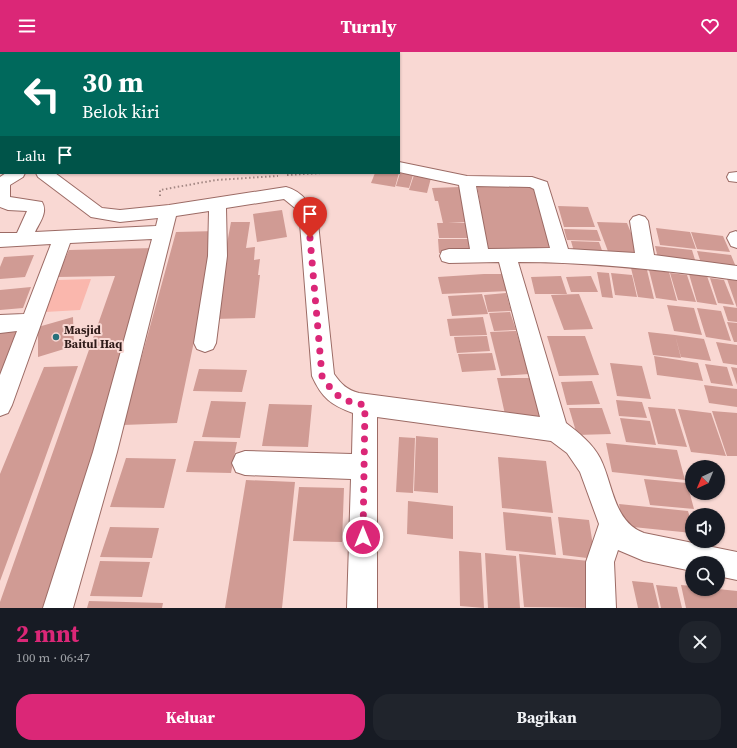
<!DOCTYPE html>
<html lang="id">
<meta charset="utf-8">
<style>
body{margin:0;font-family:"Source Serif 4",serif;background:#20242c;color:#f1f3f6;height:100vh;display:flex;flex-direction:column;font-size:15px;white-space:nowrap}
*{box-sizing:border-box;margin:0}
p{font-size:13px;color:#9ea1a6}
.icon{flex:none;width:22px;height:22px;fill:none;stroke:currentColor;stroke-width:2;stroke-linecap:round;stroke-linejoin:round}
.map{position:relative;height:556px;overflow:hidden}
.sheet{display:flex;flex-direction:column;background:#171b24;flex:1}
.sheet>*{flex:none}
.hud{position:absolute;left:0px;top:0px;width:400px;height:122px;box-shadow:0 1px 3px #0004;background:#00695c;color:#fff;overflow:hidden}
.needle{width:26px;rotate:224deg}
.buttons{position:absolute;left:685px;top:408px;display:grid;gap:8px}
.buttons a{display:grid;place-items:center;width:40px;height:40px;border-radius:50%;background:#171b24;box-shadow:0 1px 3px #0004;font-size:20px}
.pin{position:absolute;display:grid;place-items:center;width:34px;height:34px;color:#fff;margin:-41px -17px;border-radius:50% 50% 50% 0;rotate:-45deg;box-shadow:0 0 4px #0007}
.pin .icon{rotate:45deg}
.me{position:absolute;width:44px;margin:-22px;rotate:0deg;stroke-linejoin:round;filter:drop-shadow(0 0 3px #0008)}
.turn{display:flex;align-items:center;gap:14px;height:84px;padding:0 16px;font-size:18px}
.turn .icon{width:52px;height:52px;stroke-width:2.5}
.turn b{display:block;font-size:28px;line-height:34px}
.then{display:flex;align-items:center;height:38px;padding:0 16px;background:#0003;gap:8px;font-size:15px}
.round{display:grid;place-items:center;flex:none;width:42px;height:42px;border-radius:16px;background:#20242c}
.summary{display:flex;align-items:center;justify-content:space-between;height:68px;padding:0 16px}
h1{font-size:24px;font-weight:700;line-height:30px;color:#db2777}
.button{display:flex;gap:8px;margin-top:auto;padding:8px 16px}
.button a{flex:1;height:46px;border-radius:16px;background:#db2777;color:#fff;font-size:16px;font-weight:700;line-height:46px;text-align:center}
.button a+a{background:#20242c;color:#f1f3f6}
header{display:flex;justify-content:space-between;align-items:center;height:52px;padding:0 16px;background:#db2777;color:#fff;font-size:18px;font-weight:700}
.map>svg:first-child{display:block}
.green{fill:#fab7ad}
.building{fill:#d09b94}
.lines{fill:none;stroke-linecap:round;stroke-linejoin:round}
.minor-casing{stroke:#9c6b65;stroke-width:2}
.path{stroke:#a38783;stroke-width:2;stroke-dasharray:1.5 2.5;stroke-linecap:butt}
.minor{fill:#fff;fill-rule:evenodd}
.route{stroke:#db2777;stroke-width:7;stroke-dasharray:0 12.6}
.poi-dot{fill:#28707a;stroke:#f9d8d3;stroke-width:1.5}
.labels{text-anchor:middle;stroke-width:4;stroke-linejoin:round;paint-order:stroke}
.poi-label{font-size:12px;font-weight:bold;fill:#2f1b19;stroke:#f9d8d3;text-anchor:start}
</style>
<header><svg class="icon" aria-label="menu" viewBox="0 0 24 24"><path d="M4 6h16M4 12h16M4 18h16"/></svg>Turnly<svg class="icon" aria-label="heart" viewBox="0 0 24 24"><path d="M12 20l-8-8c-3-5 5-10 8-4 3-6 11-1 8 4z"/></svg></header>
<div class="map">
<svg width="737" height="556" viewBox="0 0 737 556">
<rect width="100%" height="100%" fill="#f9d8d3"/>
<path class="green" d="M91,227L80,258L45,260L58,228Z"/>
<path class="building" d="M375,121H399L395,135L371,131Z
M400,121L413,123L409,136L396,134Z
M414,123L431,126L427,141L409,138Z
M477,133L536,134L555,201L488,200Z
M460,135L467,170L448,171H466L468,186H439L437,171H443L438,149H435L432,136Z
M558,154L588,155L595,175H564Z
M282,158L287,185L257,190L253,162Z
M231,170H250L246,196L255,195L254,208L260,207L258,223H260L255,266L213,267Z
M597,170L627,171L640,203L609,202Z
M656,176L690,180L696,197L660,193Z
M564,177L597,178L601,189L567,188Z
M217,179L177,371L123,373L176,180Z
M691,180L723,184L730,200L697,197Z
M438,187H468L471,201H439Z
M571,189L599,190L604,204L575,203Z
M655,194L692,198L696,211L658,206Z
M155,196L46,556H0V550L115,224L57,225L69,198Z
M697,199L731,203L736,215L701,211Z
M34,203L25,225L0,227V215L4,205Z
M631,216L647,218L654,247L638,245Z
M649,218L669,220L677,249L656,246Z
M597,220L609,221L613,246L602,245Z
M611,221L632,223L637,245L615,243Z
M670,221L687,223L696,250L678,248Z
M484,222H503L509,239L442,242L438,225Z
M689,222L707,224L717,253L697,250Z
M561,224L567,242H535L531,225Z
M591,224L598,240H571L566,225Z
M710,226L724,228L734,253L718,251Z
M727,227L737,228V256Z
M31,235L23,256L0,258V238Z
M506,241L511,259L488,260L484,243Z
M482,242L488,262L452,264L448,244Z
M579,242L593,277L564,278L551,243Z
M667,253L694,256L702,283L674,279Z
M723,254L737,256V270L728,269Z
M697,256L721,259L731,289L706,285Z
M510,260L516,278L494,279L489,261Z
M73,265L74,294L38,305V275Z
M483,265L487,283L450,284L447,267Z
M727,270L737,271V290H734Z
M19,279L0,329V281Z
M516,279L529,322L501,324L490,280Z
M648,280L675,283L681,306L653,303Z
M675,283L704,287L711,309L681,305Z
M487,284L490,299L457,301L454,285Z
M547,284H585L599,323L559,324Z
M716,290L737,293V313L723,311Z
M492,301L496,318L462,320L458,302Z
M654,304L698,311L703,329L657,323Z
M610,311L642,314L651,347L617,344Z
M705,312L727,315L733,334L711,331Z
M78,314L39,423L0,529V422L44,315Z
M731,315L737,316V333Z
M199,317L247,318L242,340L193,339Z
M497,326H532L542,366L506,367Z
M592,329L600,352L567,353L561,330Z
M704,333L737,337V355L709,351Z
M616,348L642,350L647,366L619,364Z
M211,349L246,350L240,386L202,385Z
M269,352L312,353L308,395L262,394Z
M648,355L675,357L687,395L658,392Z
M569,356H602L611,382L577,383Z
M678,357L711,361L726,404L691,400Z
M712,359L737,361V404H727Z
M620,366L650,369L656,393L626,390Z
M416,384L438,386V441L414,439Z
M399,385L415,386L413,441L396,440Z
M194,389L237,390L231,421L186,420Z
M606,391L677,398L685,428L612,420Z
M498,405L546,409L553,461L502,456Z
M126,406L176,407L164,456L110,455Z
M644,427L687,431L694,457L650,453Z
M246,428L295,430L282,556H225Z
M299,435L344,436L342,490L293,489Z
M408,449L453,454V487L407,482Z
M619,452L688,459L692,473V481L623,474Z
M503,460L551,465L556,503L506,498Z
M558,465L589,468L595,507L563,503Z
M110,475L159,476L152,506L100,505Z
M459,499L481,501L484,556L460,554Z
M485,501L516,504L520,556H488Z
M519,502L589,509L597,556L524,555Z
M100,509L150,510L142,545L90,544Z
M632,529L653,531L659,556H638Z
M656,533L677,535L682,556H661Z
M681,533L692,534V537H718L737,539V556H686Z
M89,549L163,551L162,556H87Z"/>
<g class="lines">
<g class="minor-casing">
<path id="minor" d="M0,98H1V108H0Z
M399,110L467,124L532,125L547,130L568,197L635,201L630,169L633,165L639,163L645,165L648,169L654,203L737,214V228C664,218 592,210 518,210L566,371C579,381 592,391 600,406C613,431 613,470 644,481L737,500V528L718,524V511H692V519L644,509L618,498L614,510L616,556H586V510L599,472L580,420L567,401L551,389L377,365V556H347L351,427L245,423L236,420L232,411L236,402L245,399L352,402L353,361C331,353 322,346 312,324L300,171L295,156L284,147L226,156L227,204L216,291L213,297L205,300L197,297L194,291L208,204L209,159L176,164L117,400L73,556H43L93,400L152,187L70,191L12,353L8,361L0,364V323L17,279L0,281V263L24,262L51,192L0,195V181H17L27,159L8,158L0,155V125L6,121H25L23,125L10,133V145L42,150C48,160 40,170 35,180L156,174L158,166L120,170L91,165L38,125L36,121H55L102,156L120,158L169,153L286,135C304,140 312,154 318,171L334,322C341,332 347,338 359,341L540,365L499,210L449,211L442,209L440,204L442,199L449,197H470L459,133L399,120ZM476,134L530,135L534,137L550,196L488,197Z
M737,120V130L729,129L727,125L729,121Z
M736,179L737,180V196L731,194L727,186L730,181Z"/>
</g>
<path class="path" d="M287,123L322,121
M160,144V138L216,128L278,124"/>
<use href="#minor" class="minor"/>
</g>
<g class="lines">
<path class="route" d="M310,186L322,324C335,344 341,349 365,353L363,485"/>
</g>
<circle class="poi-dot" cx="56" cy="285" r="4"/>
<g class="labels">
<g class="poi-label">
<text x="64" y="282">Masjid<tspan x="64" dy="14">Baitul Haq</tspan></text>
</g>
</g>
</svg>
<div class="buttons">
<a><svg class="needle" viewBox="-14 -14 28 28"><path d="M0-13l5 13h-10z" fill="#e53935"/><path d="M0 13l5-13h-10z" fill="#9ea1a6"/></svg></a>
<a><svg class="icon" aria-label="sound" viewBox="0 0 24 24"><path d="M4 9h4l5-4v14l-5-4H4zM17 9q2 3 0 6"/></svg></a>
<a><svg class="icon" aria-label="search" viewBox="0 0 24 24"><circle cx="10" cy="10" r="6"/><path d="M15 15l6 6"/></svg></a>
</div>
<div class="pin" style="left:310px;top:186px;background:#d93025"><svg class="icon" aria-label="arrive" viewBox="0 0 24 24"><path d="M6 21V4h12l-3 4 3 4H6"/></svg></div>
<svg class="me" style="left:363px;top:485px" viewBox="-20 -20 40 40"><circle r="17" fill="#db2777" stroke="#fff" stroke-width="3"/><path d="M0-11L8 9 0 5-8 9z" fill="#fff"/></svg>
<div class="hud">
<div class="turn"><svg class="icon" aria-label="left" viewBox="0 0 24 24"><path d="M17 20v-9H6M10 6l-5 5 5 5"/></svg><div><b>30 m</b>Belok kiri</div></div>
<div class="then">Lalu<svg class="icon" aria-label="arrive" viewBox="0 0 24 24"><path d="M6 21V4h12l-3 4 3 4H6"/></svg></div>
</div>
</div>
<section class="sheet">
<div class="summary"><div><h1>2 mnt</h1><p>100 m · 06:47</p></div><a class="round"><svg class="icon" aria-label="close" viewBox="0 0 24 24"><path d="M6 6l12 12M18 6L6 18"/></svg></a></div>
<div class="button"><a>Keluar</a><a>Bagikan</a></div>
</section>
